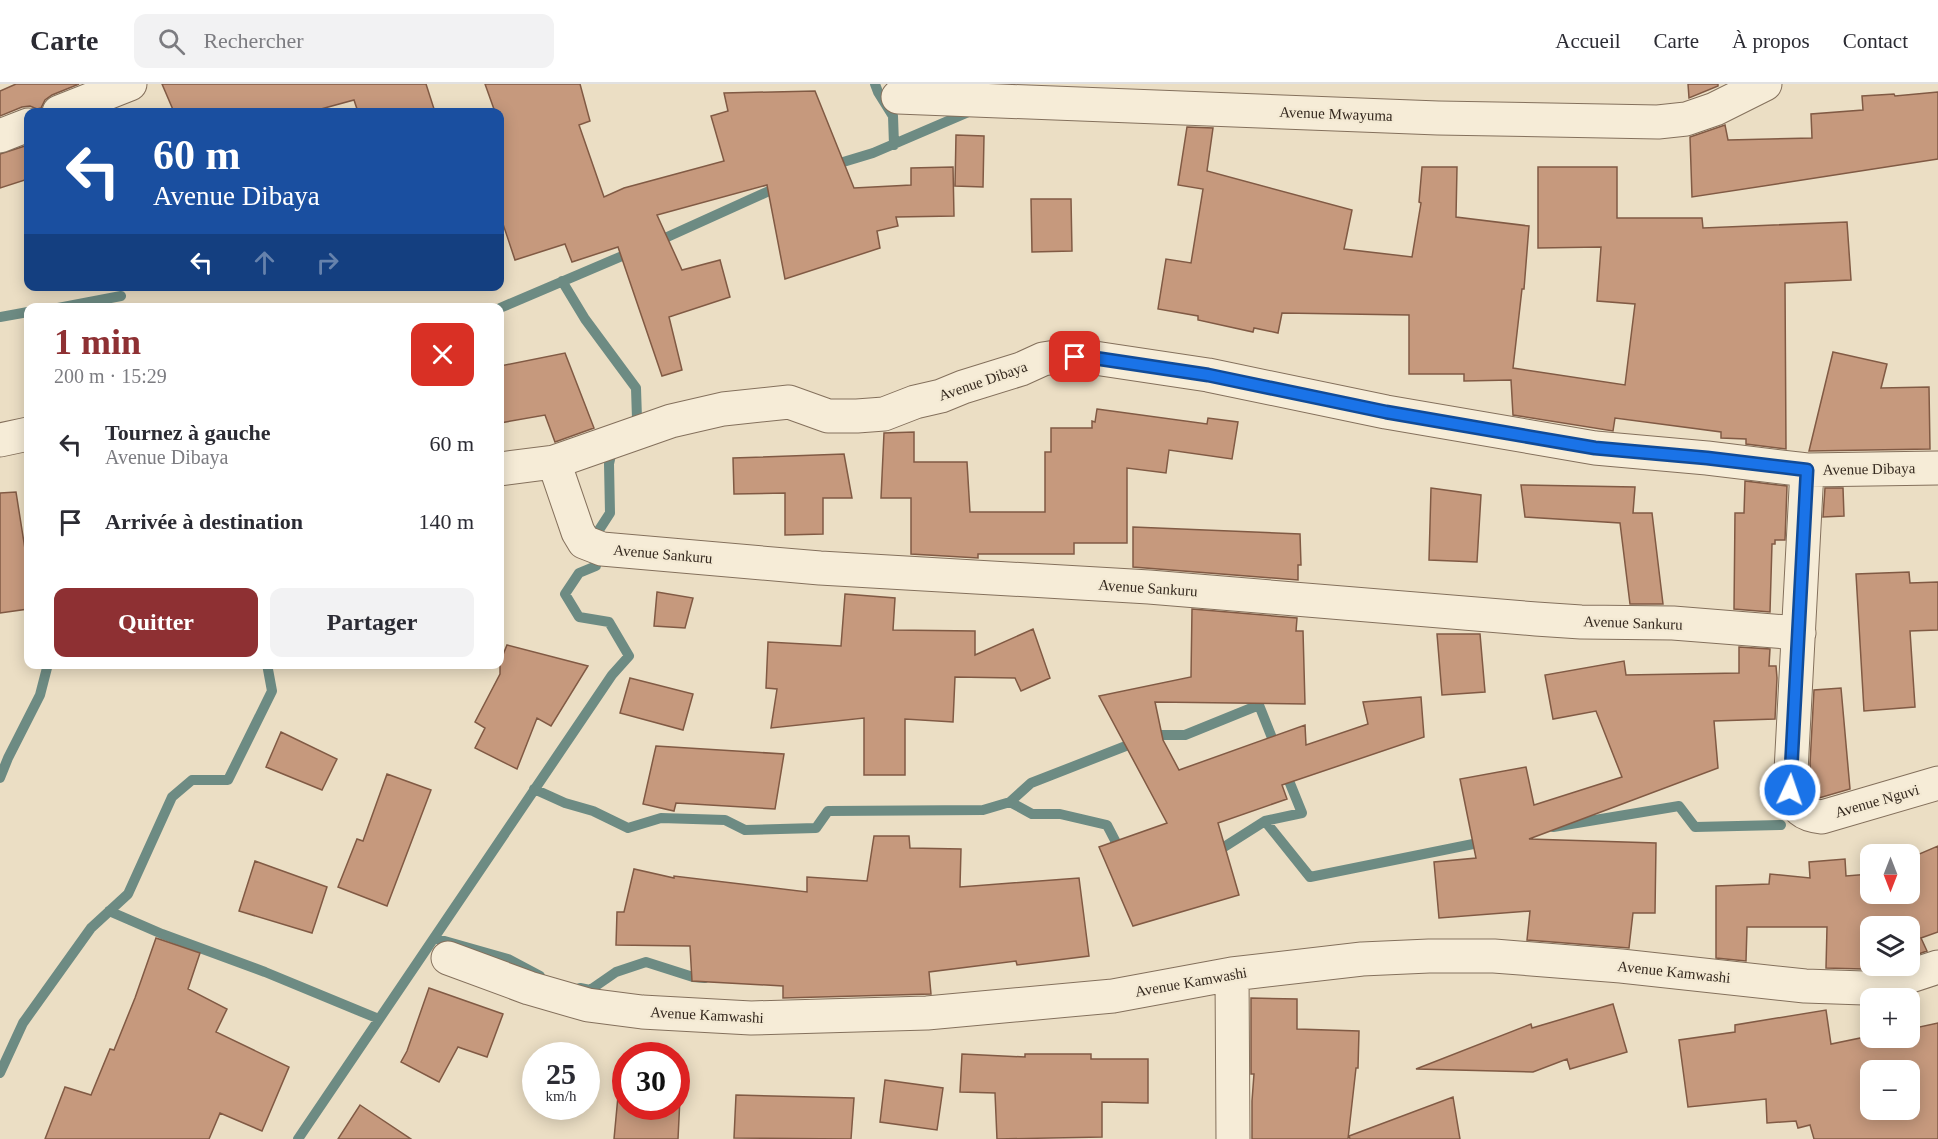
<!DOCTYPE html>
<html lang="fr">
<meta charset="utf-8">
<style>
body{margin:0;font-family:"Times New Roman",serif;background:#f2f2f3;color:#2b2b33;height:100vh;display:flex;flex-direction:column;font-size:22px;white-space:nowrap}
*{box-sizing:border-box;margin:0}
p{font-size:20px;color:#7c7c81}
.icon{flex:none;width:33px;height:33px;fill:none;stroke:currentColor;stroke-width:2;stroke-linecap:round;stroke-linejoin:round}
.map{position:relative;flex:1;overflow:hidden}
.panel{position:absolute;left:24px;top:219px;width:480px;height:366px;display:flex;flex-direction:column;background:#fff;border-radius:12px;box-shadow:0 3px 15px #0003}
.panel>*{flex:none}
.top-card{position:absolute;left:24px;top:24px;width:480px;height:183px;border-radius:12px;box-shadow:0 3px 15px #0003;background:#1a4fa0;color:#fff;overflow:hidden}
.needle{width:39px;rotate:180deg}
.tools{position:absolute;left:1860px;top:760px;display:grid;gap:12px}
.tools a{display:grid;place-items:center;width:60px;height:60px;border-radius:12px;background:#fff;box-shadow:0 3px 15px #0003;font-size:30px}
.speed{position:absolute;left:522px;top:958px;display:flex;gap:12px;font-size:30px;font-weight:700;text-align:center}
.speed>*{display:grid;place-content:center;width:78px;height:78px;border-radius:50%;background:#fff;box-shadow:0 3px 15px #0003;line-height:1}
.speed small{font-size:15px;font-weight:400}
.speed .limit{border:9px solid #d22;background:#fff;color:#111}
.pin{position:absolute;display:grid;place-items:center;width:51px;height:51px;color:#fff;margin:-26px;border-radius:12px;box-shadow:0 3px 9px #0006}
.me{position:absolute;width:66px;margin:-33px;rotate:3deg;stroke-linejoin:round;filter:drop-shadow(0 0 4px #0008)}
.turn{display:flex;align-items:center;gap:21px;height:126px;padding:0 30px;font-size:27px}
.turn .icon{width:78px;height:78px;stroke-width:2.5}
.turn b{display:block;font-size:42px;line-height:51px}
.lanes{display:flex;align-items:center;height:57px;padding:0 30px;background:#0003;justify-content:center;gap:30px;direction:ltr}
.lanes .off{opacity:.35}
.round{display:grid;place-items:center;flex:none;width:63px;height:63px;border-radius:12px;background:#f2f2f3}
.summary{display:flex;align-items:center;justify-content:space-between;height:102px;padding:0 30px}
h1{font-size:36px;font-weight:700;line-height:45px;color:#8e3033}
.primary-button{display:flex;gap:12px;margin-top:auto;padding:12px 30px}
.primary-button a{flex:1;height:69px;border-radius:12px;background:#8e3033;color:#fff;font-size:24px;font-weight:700;line-height:69px;text-align:center}
.primary-button a+a{background:#f2f2f3;color:#2b2b33}
ul{padding:0;list-style:none}
li{display:flex;align-items:center;gap:18px;height:78px;padding:0 30px}
li div{flex:1}
li b{display:block;font-size:22px}
li em{font-style:normal}
header{display:flex;align-items:center;gap:36px;box-sizing:border-box;height:84px;padding:0 30px;background:#fff;border-bottom:2px solid #e1e1e2}
header strong{font-size:28px}
nav{display:flex;gap:33px;margin-inline-start:auto;font-size:21px}
.search{width:420px;height:54px;background:#f2f2f3;display:flex;align-items:center;gap:15px;box-sizing:border-box;padding:0 21px;border-radius:12px;color:#7c7c81;font-size:22px}
.map>svg:first-child{display:block}
.lines{fill:none;stroke-linecap:round;stroke-linejoin:round}
.stream{stroke:#6d8b83;stroke-width:10}
.building{fill:#c6997d;stroke:#815a44;stroke-width:1.5;fill-rule:evenodd}
.street-casing{stroke:#84705c;stroke-width:35}
.street{stroke:#f6ecd7;stroke-width:33}
.route-casing{stroke:#114b97;stroke-width:15}
.route{stroke:#1a73e8;stroke-width:10}
.labels{text-anchor:middle;stroke-width:4.5;stroke-linejoin:round;paint-order:stroke}
.street-label{font-size:15px;fill:#35291f;stroke:#f3e9d3}
</style>
<header>
<strong>Carte</strong>
<div class="search"><svg class="icon" aria-label="search" viewBox="0 0 24 24"><circle cx="10" cy="10" r="6"/><path d="M15 15l6 6"/></svg>Rechercher</div>
<nav><a>Accueil</a><a>Carte</a><a>À propos</a><a>Contact</a></nav>
</header>
<div class="map">
<svg width="1938" height="1055" viewBox="0 0 1938 1055">
<rect width="100%" height="100%" fill="#ebdec4"/>
<g class="lines">
<path class="stream" d="M875,0L878,8L893,32L894,61
M830,82L873,69L971,27
M654,159L780,102
M562,197L585,235L636,304L637,335L630,340
M58,224L121,212
M500,224L634,167
M0,233L28,228
M0,694L8,674L40,611L48,580
M534,705L565,719L593,727L628,744L661,734L725,736L745,746L816,744L828,727L983,726L1010,718L1031,699L1154,651H1185L1259,621L1276,664
M1010,718L1032,730H1060L1107,741L1122,770
M1265,737L1302,729L1285,687
M1553,743L1679,722L1695,743L1781,741
M1213,770L1265,737L1310,793L1488,757
M109,827L162,850L265,888L379,935
M434,854L508,875L540,892
M580,904L590,906L616,888L646,878L693,893L705,894
M0,989L23,939L91,844L128,810L172,713L192,696H228L272,607L267,580
M298,1055L612,591L629,572L609,538L579,533L565,510L579,489L596,482L599,446L610,429L609,380L613,362"/>
</g>
<path class="building" d="M16,0H79L52,11L45,16L41,24L37,25L30,22L22,23L0,32V7Z
M162,0H426L435,28H358L354,16L310,28H174Z
M485,0H580L590,37L579,41L604,113L624,104L724,77L711,32L728,27L724,9L815,7L854,104L911,101V84L953,83L954,132L896,133L898,142L877,147L880,164L785,195L767,101L657,131L682,186L720,176L730,213L669,233L682,286L662,292L618,163L572,178L565,160L515,176L500,131V28H495Z
M1688,0H1718V2L1689,14Z
M1938,8V75L1692,113L1690,53L1725,41L1728,56L1812,54L1811,30L1863,26L1862,12L1894,10L1895,12Z
M1187,43L1213,44L1207,87L1352,126L1344,165L1412,173L1421,119L1419,118L1422,83H1457L1456,133L1529,142L1524,205H1522L1513,284L1625,301L1635,220L1597,217L1601,163L1538,164V83H1617V134H1702L1703,144L1847,138L1851,196L1785,199L1786,365L1746,360V355L1721,354V348L1615,334L1613,347L1513,331L1511,296L1464,297V290H1409V231L1282,229L1278,249L1254,244L1253,248L1198,236V232L1158,225L1166,175L1191,179L1203,105L1178,101Z
M956,51L984,52L983,103L955,102Z
M28,61V95L0,104V70Z
M1031,115H1071L1072,167L1032,168Z
M1833,268L1887,280L1881,304L1929,303L1930,365L1809,367Z
M565,269L594,344L555,358L545,331L500,339V282Z
M1097,325L1207,340L1208,334L1238,338L1232,375L1169,366L1166,389L1127,384V459H1074V470H978V474L911,470V414H881L884,349L914,348V378H967L970,428H1045V368H1051V344H1092V337L1095,338Z
M844,370L852,414H823V450L785,451V409L734,410L733,374Z
M1745,397L1787,402L1785,456H1775V460H1772L1770,528L1734,525L1735,429H1744Z
M1521,401L1635,403L1633,429H1652L1663,520H1630L1620,439L1525,433Z
M1431,404L1481,411L1477,478L1429,476Z
M1825,404H1843L1844,432L1823,433Z
M16,408L28,484V525L0,529V409Z
M1133,443L1300,450L1301,481H1298V496L1133,483Z
M1909,488L1910,499L1938,498V546L1910,547L1915,623L1864,627L1856,490Z
M657,508L693,514L685,544L654,542Z
M845,510L895,514L893,546L975,547V571L1033,545L1050,594L1021,607L1015,594L955,593L953,638L905,635V691H864V634L771,644L777,605L766,604L768,558L841,562Z
M1192,525L1297,534L1296,547H1303L1305,620L1155,618L1163,656L1179,686L1305,641L1306,661L1368,640L1363,618L1421,613L1424,653L1282,701L1287,715L1218,739L1239,811L1133,842L1099,763L1167,739L1099,612L1191,593Z
M1437,550H1480L1485,608L1442,611Z
M507,561L588,582L551,642L537,634L517,685L475,664L485,644L475,638L500,590V578Z
M1739,563L1770,565L1769,582H1776L1777,594L1775,635L1714,637L1718,684L1529,755L1656,759L1655,829H1633L1629,864L1527,856L1530,827L1439,834L1434,778L1476,774L1460,695L1526,683L1534,721L1622,693L1596,627L1553,635L1545,591L1624,577L1626,591L1739,589Z
M630,594L693,610L683,646L620,629Z
M1841,604L1850,705L1819,714L1813,711L1810,680L1814,606Z
M281,648L337,675L322,706L266,683Z
M656,662L784,670L775,725L676,719L674,727L643,720Z
M387,690L431,706L387,822L338,803L357,755L363,757Z
M874,752H909L910,764L961,765L960,803L1079,794L1089,872L1017,881L1016,877L929,888L931,910L783,914V902L692,897L690,862L616,861L617,828H624L634,785L674,794V792L807,808V793L867,797Z
M1938,762V848L1921,854L1927,867L1910,873V843H1870V882H1881L1863,885L1826,884L1827,843H1747L1746,877L1716,874V802L1769,800L1770,790L1810,794L1809,778L1845,775L1846,792L1870,790V810H1910V774Z
M255,777L327,803L312,849L239,827Z
M156,854L200,869L188,905L227,925L216,948L289,983L262,1047L220,1029L209,1055H45L65,1003L91,1011L110,965L114,966L135,914Z
M429,904L503,930L487,973L458,963L439,998L401,978L407,967Z
M1251,914L1297,915V945L1359,947L1358,984H1356L1348,1055H1252V1017L1254,990H1251Z
M1613,920L1627,968L1570,985L1567,975L1533,988L1416,985L1531,940L1532,944Z
M1826,926L1831,960L1870,952V954H1910V945L1938,939V1055H1814L1810,1041L1798,1044L1796,1037L1767,1039L1766,1015L1688,1023L1679,956L1735,948V941ZM1870,987H1910V1026H1870Z
M962,970L1025,973V970H1091V975H1148V1019L1102,1018V1053L997,1055L995,1009L960,1008Z
M621,980L626,981V1023H676V992L681,993L678,1055H614Z
M885,996L943,1004L937,1046L880,1038Z
M736,1011L854,1014L851,1055L734,1054Z
M1453,1013L1460,1055H1350L1349,1052Z
M360,1021L411,1055H338Z"/>
<g class="lines">
<g class="street-casing">
<path id="street" d="M898,13L1438,34L1658,38L1686,35L1715,25L1765,0
M59,28L130,0
M0,52L28,41
M0,356L28,350
M554,378L578,448L584,458L602,465L820,484L1149,503L1536,535L1581,538L1673,539L1799,549
M500,385L554,378L671,337L723,325L789,318L828,332H857L884,330L915,318L941,312L963,303L1021,285L1043,275L1062,272L1088,273L1208,291L1386,328L1595,364L1707,374L1807,386L1938,384
M1807,386L1790,706C1796,725 1803,731 1822,733L1938,699
M448,874L529,904L588,921L642,928L751,934L927,929L1113,912L1232,890L1362,875L1429,872H1494L1621,882L1805,902L1864,904L1880,902L1938,883
M1232,890L1233,1055"/>
</g>
<use href="#street" class="street"/>
</g>
<g class="lines">
<g class="route-casing">
<path id="route" d="M1075,273H1088L1208,291L1386,328L1595,364L1707,374L1807,386L1790,706"/>
</g>
<use href="#route" class="route"/>
</g>
<g class="labels">
<g class="street-label">
<text transform="translate(1336 30) rotate(2)" y="5">Avenue Mwayuma</text>
<text transform="translate(983 297) rotate(-19)" y="5">Avenue Dibaya</text>
<text transform="translate(1869 385) rotate(-1)" y="5">Avenue Dibaya</text>
<text transform="translate(663 470) rotate(5)" y="5">Avenue Sankuru</text>
<text transform="translate(1148 504) rotate(4)" y="5">Avenue Sankuru</text>
<text transform="translate(1633 539) rotate(2)" y="5">Avenue Sankuru</text>
<text transform="translate(1877 717) rotate(-16)" y="5">Avenue Nguvi</text>
<text transform="translate(1674 888) rotate(6)" y="5">Avenue Kamwashi</text>
<text transform="translate(1191 898) rotate(-10)" y="5">Avenue Kamwashi</text>
<text transform="translate(707 931) rotate(3)" y="5">Avenue Kamwashi</text>
</g>
</g>
</svg>
<div class="tools">
<a><svg class="needle" viewBox="-14 -14 28 28"><path d="M0-13l5 13h-10z" fill="#e53935"/><path d="M0 13l5-13h-10z" fill="#7c7c81"/></svg></a>
<a><svg class="icon" aria-label="layers" viewBox="0 0 24 24"><path d="M12 4l9 5-9 5-9-5zM3 14l9 5 9-5"/></svg></a>
<a>+</a>
<a>−</a>
</div>
<div class="speed"><div>25<small>km/h</small></div><div class="limit">30</div></div>
<div class="pin" style="left:1075px;top:273px;background:#d93025"><svg class="icon" aria-label="arrive" viewBox="0 0 24 24"><path d="M6 21V4h12l-3 4 3 4H6"/></svg></div>
<svg class="me" style="left:1790px;top:706px" viewBox="-20 -20 40 40"><circle r="17" fill="#1a73e8" stroke="#fff" stroke-width="3"/><path d="M0-11L8 9 0 5-8 9z" fill="#fff"/></svg>
<div class="top-card">
<div class="turn"><svg class="icon" aria-label="left" viewBox="0 0 24 24"><path d="M17 20v-9H6M10 6l-5 5 5 5"/></svg><div><b>60 m</b>Avenue Dibaya</div></div>
<div class="lanes"><svg class="icon" aria-label="left" viewBox="0 0 24 24"><path d="M17 20v-9H6M10 6l-5 5 5 5"/></svg><svg class="icon off" aria-label="ahead" viewBox="0 0 24 24"><path d="M12 20V5M6 11l6-6 6 6"/></svg><svg class="icon off" aria-label="right" viewBox="0 0 24 24"><path d="M7 20v-9h11M14 6l5 5-5 5"/></svg></div>
</div>
<section class="panel">
<div class="summary"><div><h1>1 min</h1><p>200 m · 15:29</p></div><a class="round" style="background:#d93025;color:#fff"><svg class="icon" aria-label="close" viewBox="0 0 24 24"><path d="M6 6l12 12M18 6L6 18"/></svg></a></div>
<ul>
<li><svg class="icon" aria-label="left" viewBox="0 0 24 24"><path d="M17 20v-9H6M10 6l-5 5 5 5"/></svg><div><b>Tournez à gauche</b><p>Avenue Dibaya</p></div><em>60 m</em></li>
<li><svg class="icon" aria-label="arrive" viewBox="0 0 24 24"><path d="M6 21V4h12l-3 4 3 4H6"/></svg><div><b>Arrivée à destination</b></div><em>140 m</em></li>
</ul>
<div class="primary-button"><a>Quitter</a><a>Partager</a></div>
</section>
</div>
